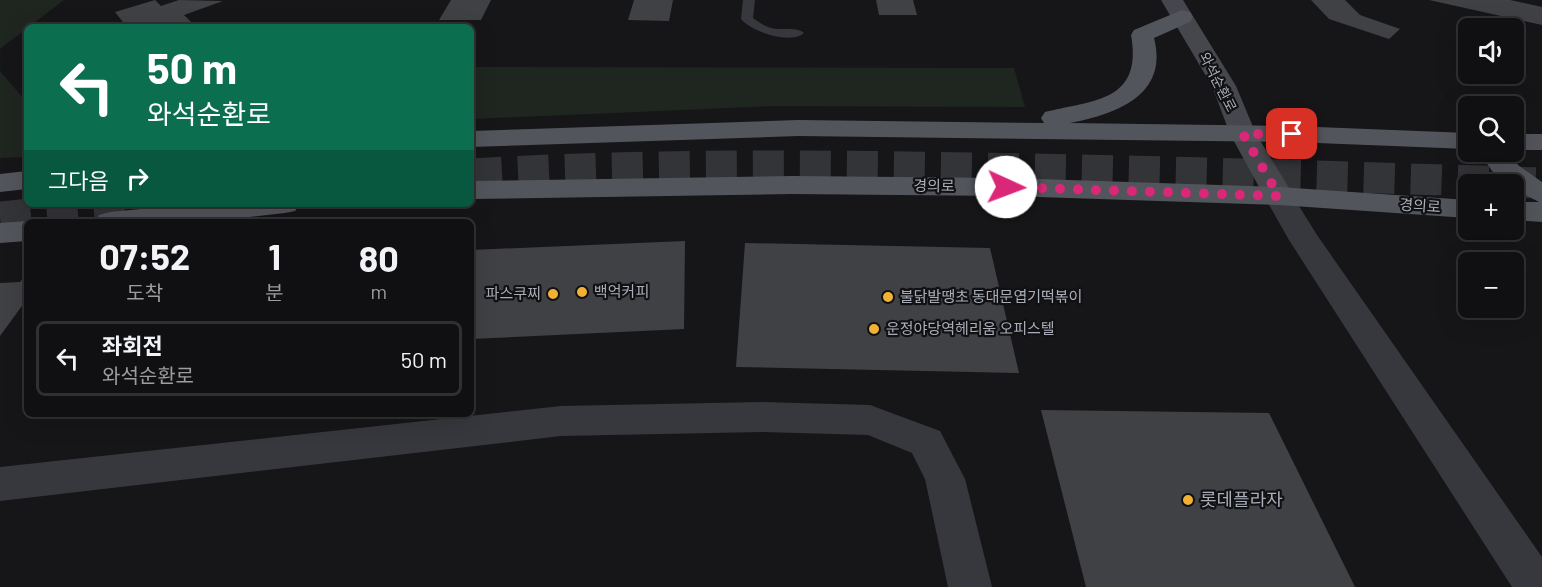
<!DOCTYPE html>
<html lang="ko">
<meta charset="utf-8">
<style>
body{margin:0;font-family:Barlow,"Noto Sans KR",sans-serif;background:#1e1e20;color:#f1f3f6;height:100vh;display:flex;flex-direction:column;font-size:22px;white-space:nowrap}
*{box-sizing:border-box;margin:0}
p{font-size:20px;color:#9c9d9f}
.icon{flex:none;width:33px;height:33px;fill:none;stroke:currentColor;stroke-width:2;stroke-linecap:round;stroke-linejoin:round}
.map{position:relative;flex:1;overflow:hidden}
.details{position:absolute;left:24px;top:219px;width:450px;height:198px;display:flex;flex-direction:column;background:#101012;border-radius:9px;box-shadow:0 6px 24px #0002,0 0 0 2px #303032}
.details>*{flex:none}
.guide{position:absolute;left:24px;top:24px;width:450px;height:183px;border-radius:9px;box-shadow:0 6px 24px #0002,0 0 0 2px #303032;background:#0b6e4f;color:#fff;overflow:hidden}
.fabs{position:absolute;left:1458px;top:18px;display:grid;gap:12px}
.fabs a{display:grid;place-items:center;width:66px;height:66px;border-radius:9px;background:#101012;box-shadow:0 6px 24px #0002,0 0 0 2px #303032;font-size:30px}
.pin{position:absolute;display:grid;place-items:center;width:51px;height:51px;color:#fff;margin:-26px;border-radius:12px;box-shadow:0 3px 9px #0006}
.me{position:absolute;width:66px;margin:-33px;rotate:92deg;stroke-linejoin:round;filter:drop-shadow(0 0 4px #0008)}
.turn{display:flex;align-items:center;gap:21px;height:126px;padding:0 24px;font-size:27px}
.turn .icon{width:78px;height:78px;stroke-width:2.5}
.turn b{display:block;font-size:42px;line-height:51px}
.then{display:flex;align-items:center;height:57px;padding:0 24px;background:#0003;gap:12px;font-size:22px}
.eta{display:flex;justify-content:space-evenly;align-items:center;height:102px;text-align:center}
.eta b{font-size:36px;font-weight:700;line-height:42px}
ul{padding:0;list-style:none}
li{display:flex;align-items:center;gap:18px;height:75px;margin:0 12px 9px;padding:0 12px;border:3px solid #303032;border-radius:9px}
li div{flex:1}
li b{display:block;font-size:22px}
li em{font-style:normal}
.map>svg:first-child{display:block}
.green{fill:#1e261f}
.building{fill:#404145}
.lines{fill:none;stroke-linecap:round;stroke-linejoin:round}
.primary-tunnel{stroke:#333438;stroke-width:31;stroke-dasharray:31 16;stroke-linecap:butt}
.lane{fill:#37383d;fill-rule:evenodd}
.street{fill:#37383d;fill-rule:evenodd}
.secondary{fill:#45474d;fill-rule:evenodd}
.primary{fill:#53555c;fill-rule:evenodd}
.route{stroke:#db2777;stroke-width:10;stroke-dasharray:0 18}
.poi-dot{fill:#f2b134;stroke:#111113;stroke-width:2}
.labels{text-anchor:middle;stroke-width:4.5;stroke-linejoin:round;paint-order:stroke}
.far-street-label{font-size:14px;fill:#a8adb8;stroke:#111113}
.street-label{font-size:15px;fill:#a8adb8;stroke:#111113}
.poi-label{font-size:15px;fill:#a8adb8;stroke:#111113;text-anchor:start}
.near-poi-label{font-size:18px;fill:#a8adb8;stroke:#111113;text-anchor:start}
</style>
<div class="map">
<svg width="1542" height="587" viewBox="0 0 1542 587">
<rect width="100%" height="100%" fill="#161618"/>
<path class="green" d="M0,0H64L0,49Z
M471,67L1014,68L1025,107L774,106L471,119Z
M0,71L24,99H27V157L0,158Z"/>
<path class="building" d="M155,0L161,6L179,0L223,1L184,15L196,27H127L115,12Z
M451,0H491L481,20H439Z
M634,0H673L669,21L628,20Z
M876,0H913L917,15H879Z
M1311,0H1345L1360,15L1400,29L1389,39L1329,19Z
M1429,0H1510L1542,7V25Z
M685,241L684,329L471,339V250Z
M745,243L990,248L1019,373L736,367Z
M27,273V299L0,336V283L20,282Z
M1041,410L1269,413L1355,587H1086Z"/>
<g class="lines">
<path class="primary-tunnel" d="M471,174C638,164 805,165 972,168C1162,171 1352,177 1542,183
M0,217L130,204"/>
<path class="lane" d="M743,0H755L753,18C759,22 764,26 771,28C782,31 796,26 804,33C790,45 752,32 741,19Z"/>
<path class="street" d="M1279,187L1289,190L1317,235L1542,557V587H1512L1289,240L1264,196L1269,190Z
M762,402L870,405L940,431L965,479L992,587H948L925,479L912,453L868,435L762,432L561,436L0,501V467L561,406Z"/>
<path class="secondary" d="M1161,0H1183L1236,86L1256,134L1294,196L1289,202L1279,205L1269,202L1264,196L1230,134L1212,86Z"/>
<path class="primary" d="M1182,10L1190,12L1193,17L1190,22L1154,38C1169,96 1115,114 1070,123L1292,126L1468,133V149L1292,142L798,136L471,147V131L798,120L1044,123L1041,118L1045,112C1093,100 1143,102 1131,35L1134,30Z
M1514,134H1542V150H1514Z
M1481,152H1508L1518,165L1542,182V222L1514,220V202H1539L1514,189V184C1498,184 1487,165 1481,152Z
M27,171V189L0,192V174Z
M792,176L1006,178L1279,187L1468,200V218L1279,205L1006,196L792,194L471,199V181Z
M192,204H300L295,211L285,213L203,222H95L99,215L110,212Z
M27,221L31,222H27V241L0,243V223Z"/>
</g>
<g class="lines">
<path class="route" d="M1006,187L1279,196L1243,134H1292"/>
</g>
<g class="poi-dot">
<circle cx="582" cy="292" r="6"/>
<circle cx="553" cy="294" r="6"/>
<circle cx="888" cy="297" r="6"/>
<circle cx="874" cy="329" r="6"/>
<circle cx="1188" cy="500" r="6"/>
</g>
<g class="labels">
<g class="far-street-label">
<text transform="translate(1218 82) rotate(63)" y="5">와석순환로</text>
</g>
<g class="street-label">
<text transform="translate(934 186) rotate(1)" y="5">경의로</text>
<text transform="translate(1420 206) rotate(4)" y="5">경의로</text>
</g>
<g class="poi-label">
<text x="594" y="297">백억커피</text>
<text x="541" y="299" text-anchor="end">파스쿠찌</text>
<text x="900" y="302">불닭발땡초 동대문엽기떡볶이</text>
<text x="886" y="334">운정야당역헤리움 오피스텔</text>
</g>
<g class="near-poi-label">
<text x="1200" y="506">롯데플라자</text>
</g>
</g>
</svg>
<div class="fabs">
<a><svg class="icon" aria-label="sound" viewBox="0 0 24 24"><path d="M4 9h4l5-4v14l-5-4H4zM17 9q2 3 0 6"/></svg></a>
<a><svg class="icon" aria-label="search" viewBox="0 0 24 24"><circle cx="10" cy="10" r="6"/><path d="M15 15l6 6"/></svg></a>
<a>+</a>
<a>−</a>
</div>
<div class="pin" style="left:1292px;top:134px;background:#d93025"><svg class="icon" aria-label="arrive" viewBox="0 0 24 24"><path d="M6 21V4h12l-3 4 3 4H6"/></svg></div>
<svg class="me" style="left:1006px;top:187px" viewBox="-20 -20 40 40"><circle r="19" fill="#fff"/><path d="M0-13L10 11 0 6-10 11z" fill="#db2777"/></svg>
<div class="guide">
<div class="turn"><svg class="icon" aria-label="left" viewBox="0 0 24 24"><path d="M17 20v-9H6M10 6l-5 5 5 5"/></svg><div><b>50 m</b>와석순환로</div></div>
<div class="then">그다음<svg class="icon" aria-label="right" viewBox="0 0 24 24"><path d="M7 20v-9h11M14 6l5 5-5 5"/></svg></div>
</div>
<section class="details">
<div class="eta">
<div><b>07:52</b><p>도착</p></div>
<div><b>1</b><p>분</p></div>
<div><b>80</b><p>m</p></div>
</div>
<ul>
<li><svg class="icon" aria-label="left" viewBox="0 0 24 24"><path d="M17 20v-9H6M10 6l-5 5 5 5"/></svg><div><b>좌회전</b><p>와석순환로</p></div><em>50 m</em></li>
</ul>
</section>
</div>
